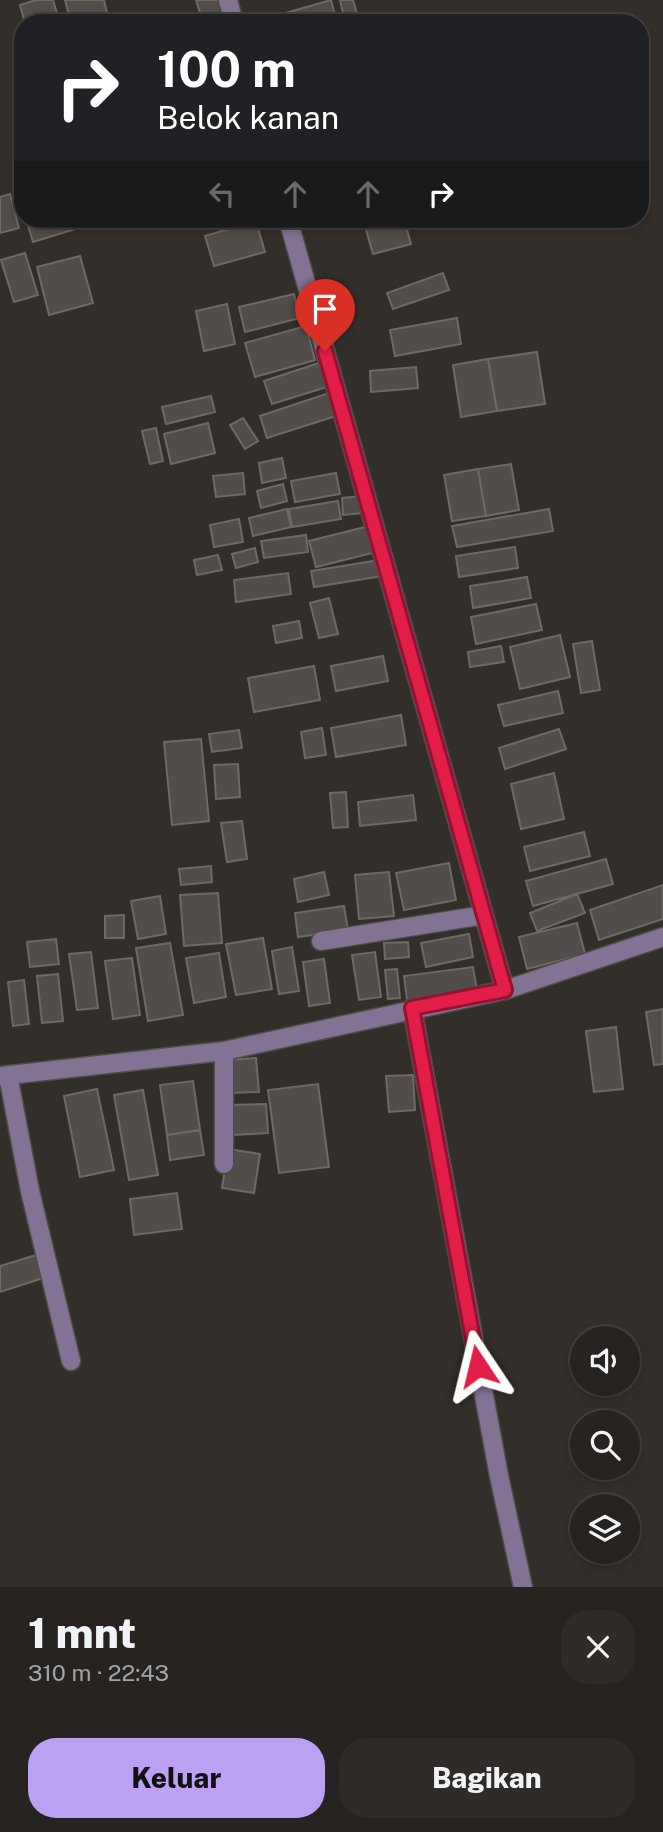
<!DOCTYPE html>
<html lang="id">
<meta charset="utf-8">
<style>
body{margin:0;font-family:"Public Sans",sans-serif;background:#2e2b29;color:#f1f3f6;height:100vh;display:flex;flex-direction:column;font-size:26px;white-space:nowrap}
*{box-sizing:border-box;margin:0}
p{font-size:23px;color:#a4a4a5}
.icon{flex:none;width:38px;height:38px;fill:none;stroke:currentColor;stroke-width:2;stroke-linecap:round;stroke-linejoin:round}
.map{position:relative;height:1587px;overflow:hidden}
.side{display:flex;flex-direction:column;background:#262320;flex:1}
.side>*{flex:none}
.top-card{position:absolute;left:14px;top:14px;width:635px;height:214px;border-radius:28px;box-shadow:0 4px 10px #0003,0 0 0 2px #42403e;background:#202124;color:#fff;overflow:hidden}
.fabs{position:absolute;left:570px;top:1326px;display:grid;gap:14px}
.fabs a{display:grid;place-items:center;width:70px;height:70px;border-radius:50%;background:#262320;box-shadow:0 4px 10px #0003,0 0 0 2px #42403e;font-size:35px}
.pin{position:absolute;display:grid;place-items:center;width:60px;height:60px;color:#fff;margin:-72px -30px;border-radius:50% 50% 50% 0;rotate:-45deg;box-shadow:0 0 7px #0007}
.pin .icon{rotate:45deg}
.me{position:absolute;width:77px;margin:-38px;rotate:350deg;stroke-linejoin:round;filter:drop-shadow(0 0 5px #0008)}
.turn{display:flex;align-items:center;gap:24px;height:147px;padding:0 28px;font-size:32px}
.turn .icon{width:91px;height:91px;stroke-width:2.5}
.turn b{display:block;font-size:49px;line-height:60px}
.lanes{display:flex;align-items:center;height:66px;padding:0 28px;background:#0003;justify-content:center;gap:35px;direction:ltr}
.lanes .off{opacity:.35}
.round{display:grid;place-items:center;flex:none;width:74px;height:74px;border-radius:28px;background:#2e2b29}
.summary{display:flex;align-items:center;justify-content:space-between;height:119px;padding:0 28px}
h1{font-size:42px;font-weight:800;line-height:52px}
.primary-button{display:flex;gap:14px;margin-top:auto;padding:14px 28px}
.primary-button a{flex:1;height:80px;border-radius:28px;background:#bca0f2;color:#111;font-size:28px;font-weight:800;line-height:80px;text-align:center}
.primary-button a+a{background:#2e2b29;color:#f1f3f6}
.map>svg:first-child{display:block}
.building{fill:#524d4a;stroke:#6d6965;stroke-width:2}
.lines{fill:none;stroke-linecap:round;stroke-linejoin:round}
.minor-casing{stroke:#4f4c48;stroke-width:21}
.minor{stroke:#837294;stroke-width:18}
.route-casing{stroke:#92132f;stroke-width:18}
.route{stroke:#e11d48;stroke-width:12}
</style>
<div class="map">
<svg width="663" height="1587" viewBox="0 0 663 1587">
<rect width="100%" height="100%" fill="#322f2b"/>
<path class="building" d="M36,0H53L60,23H25L20,5Z
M65,0H104L108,17L71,23Z
M196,0H224L227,12L202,19Z
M331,0L337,23H277L275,16Z
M340,0H353L357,14L344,17Z
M10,194L19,228L0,233V197Z
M26,219H82L85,226L33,242Z
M363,219H404L411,244L373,254Z
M256,221L265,252L214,266L205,236Z
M25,253L38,295L14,302L1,260Z
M80,256L93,303L49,315L37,267Z
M443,273L449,290L393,309L387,293Z
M294,294L300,318L245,332L239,307Z
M227,304L235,344L204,351L196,311Z
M457,318L461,344L395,356L390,330Z
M306,326L315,360L255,377L245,343Z
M537,352L545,404L497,411L488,359Z
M488,359L497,411L461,417L453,365Z
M325,361L333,385L272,404L264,381Z
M416,367L418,388L371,392L370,371Z
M332,392L339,415L267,438L260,416Z
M211,396L215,412L166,424L162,407Z
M243,418L258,441L245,449L230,425Z
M208,423L215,453L171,464L164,434Z
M156,428L163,461L150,464L142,431Z
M282,458L286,478L262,483L259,463Z
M511,464L519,510L486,516L478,469Z
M478,469L486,516L452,521L444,475Z
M243,473L245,494L216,497L213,476Z
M336,473L340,494L295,502L291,481Z
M283,484L287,501L261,508L257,491Z
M362,496L364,513L343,515L342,498Z
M338,501L341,519L292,527L289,509Z
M287,509L291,527L253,536L249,518Z
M549,509L553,531L457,547L452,526Z
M239,519L243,542L214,547L210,525Z
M369,526L376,552L316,567L309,541Z
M306,535L308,552L264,558L261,541Z
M515,547L518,568L459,577L456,556Z
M255,548L258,562L236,568L232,554Z
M218,555L222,570L197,575L194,560Z
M380,560L383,576L314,587L311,571Z
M288,573L291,594L236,602L234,580Z
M527,577L531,598L473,608L470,586Z
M329,598L338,634L319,638L310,603Z
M536,604L542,630L476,644L471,617Z
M299,621L302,638L276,643L273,626Z
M560,635L570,677L520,689L510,647Z
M592,641L600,690L581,693L573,644Z
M501,646L504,662L470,667L468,652Z
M383,656L388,681L336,691L331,666Z
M314,666L320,700L254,712L248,678Z
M558,691L563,713L504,726L498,705Z
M401,715L406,745L336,757L331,728Z
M322,728L326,755L305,758L301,732Z
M559,729L566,749L505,769L499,748Z
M239,730L242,748L212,752L209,734Z
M201,739L209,821L172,825L164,742Z
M238,764L240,797L216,799L214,765Z
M554,773L564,819L521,829L511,784Z
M346,792L348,827L333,828L330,793Z
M413,795L416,820L360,826L358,802Z
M242,821L247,859L227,862L221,823Z
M584,832L590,856L530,871L524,847Z
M606,859L613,884L533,906L526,881Z
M449,863L456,900L404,910L396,873Z
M211,866L212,882L181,885L179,869Z
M324,872L329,895L298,902L294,879Z
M389,872L394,916L359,919L355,875Z
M663,885V919L599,940L590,910Z
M218,893L222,943L184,946L180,895Z
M577,894L585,913L537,931L530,913Z
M160,896L166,934L138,939L131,901Z
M344,906L348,930L298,937L295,913Z
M124,915V938H105V916Z
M577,923L585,954L527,969L519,937Z
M469,934L473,957L426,967L421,943Z
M263,938L272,989L236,995L226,944Z
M56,939L59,964L30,967L27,942Z
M408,942L409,957L385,959L384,943Z
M170,943L183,1015L148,1021L136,948Z
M292,947L299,991L279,994L272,951Z
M91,952L98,1008L77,1010L69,954Z
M375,952L381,997L359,1000L352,955Z
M219,953L226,997L194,1003L186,958Z
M132,958L140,1015L113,1019L105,961Z
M324,959L330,1003L309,1006L303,962Z
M473,967L477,991L407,1000L404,976Z
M397,969L400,998L388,999L385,970Z
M58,974L63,1021L42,1023L37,976Z
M24,980L29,1024L13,1026L8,982Z
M663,1009V1064L654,1065L646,1012Z
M616,1027L623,1089L594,1092L586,1031Z
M256,1058L259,1092L230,1093L228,1060Z
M413,1075L415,1110L389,1112L386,1076Z
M193,1081L200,1130L167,1135L160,1085Z
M318,1084L329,1167L279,1173L268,1090Z
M97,1089L114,1170L80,1177L64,1096Z
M143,1090L158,1175L129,1180L114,1095Z
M266,1104L268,1133L233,1135L231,1105Z
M200,1130L204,1155L170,1160L167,1135Z
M228,1149L260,1154L254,1193L222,1188Z
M177,1193L182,1229L134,1235L130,1199Z
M36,1255L43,1278L0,1292V1266Z"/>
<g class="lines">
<g class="minor-casing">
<path id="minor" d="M228,0L234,23
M288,219L505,990
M321,941L484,915
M412,1008L499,1476L523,1587
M224,1051V1164
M8,1075L30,1191L71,1361
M0,1076L224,1051L505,990L663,937"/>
</g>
<use href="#minor" class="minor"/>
</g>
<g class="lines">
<g class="route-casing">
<path id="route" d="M325,351L505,990L412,1008L478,1366"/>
</g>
<use href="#route" class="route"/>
</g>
</svg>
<div class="fabs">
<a><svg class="icon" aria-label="sound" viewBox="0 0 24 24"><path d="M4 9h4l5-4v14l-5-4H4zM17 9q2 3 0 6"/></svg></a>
<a><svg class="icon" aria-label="search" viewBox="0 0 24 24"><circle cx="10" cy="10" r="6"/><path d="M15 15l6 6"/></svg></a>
<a><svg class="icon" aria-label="layers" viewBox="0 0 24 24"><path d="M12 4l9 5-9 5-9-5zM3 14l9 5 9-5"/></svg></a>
</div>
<div class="pin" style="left:325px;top:351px;background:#d93025"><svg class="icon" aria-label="arrive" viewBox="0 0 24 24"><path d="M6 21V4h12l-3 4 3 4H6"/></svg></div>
<svg class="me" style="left:478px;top:1366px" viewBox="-20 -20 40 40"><path d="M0-17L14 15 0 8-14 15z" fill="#e11d48" stroke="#fff" stroke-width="4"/></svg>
<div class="top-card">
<div class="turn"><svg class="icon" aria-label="right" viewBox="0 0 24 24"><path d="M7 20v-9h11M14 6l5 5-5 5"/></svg><div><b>100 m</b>Belok kanan</div></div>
<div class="lanes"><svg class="icon off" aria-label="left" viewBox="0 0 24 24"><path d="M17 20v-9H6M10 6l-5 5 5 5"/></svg><svg class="icon off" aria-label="ahead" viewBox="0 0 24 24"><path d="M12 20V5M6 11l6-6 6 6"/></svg><svg class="icon off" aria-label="ahead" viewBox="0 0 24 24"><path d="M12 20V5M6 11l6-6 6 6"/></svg><svg class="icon" aria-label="right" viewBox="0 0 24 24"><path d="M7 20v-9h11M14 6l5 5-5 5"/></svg></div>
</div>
</div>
<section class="side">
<div class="summary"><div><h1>1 mnt</h1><p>310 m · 22:43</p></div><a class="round"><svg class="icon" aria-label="close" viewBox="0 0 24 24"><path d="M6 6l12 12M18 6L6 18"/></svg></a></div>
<div class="primary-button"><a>Keluar</a><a>Bagikan</a></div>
</section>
